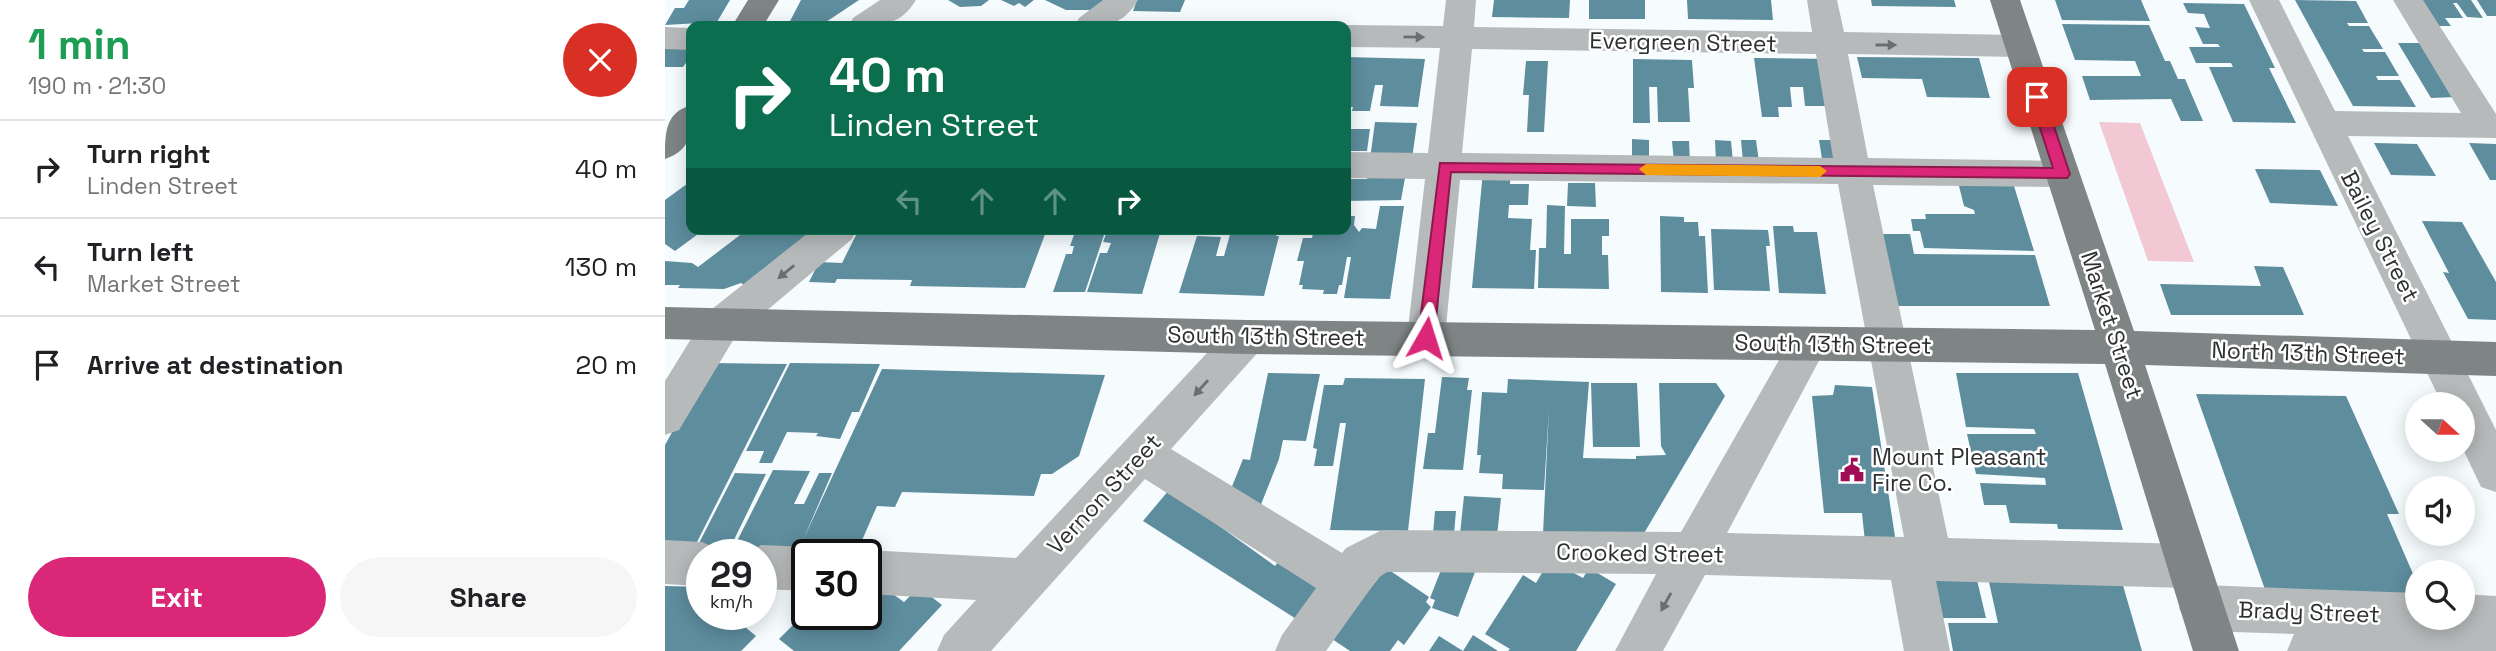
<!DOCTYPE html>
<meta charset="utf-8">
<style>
body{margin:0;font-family:"Space Grotesk",sans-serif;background:#f6f6f6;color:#202124;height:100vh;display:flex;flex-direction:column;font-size:26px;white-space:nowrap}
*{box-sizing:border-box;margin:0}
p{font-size:23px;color:#757577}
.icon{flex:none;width:38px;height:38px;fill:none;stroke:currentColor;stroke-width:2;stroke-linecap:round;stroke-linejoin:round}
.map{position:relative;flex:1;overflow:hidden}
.side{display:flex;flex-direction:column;background:#fff;width:665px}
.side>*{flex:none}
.hud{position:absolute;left:21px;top:21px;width:665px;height:214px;border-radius:14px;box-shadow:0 4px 18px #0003;background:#0b6e4f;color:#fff;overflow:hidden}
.needle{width:46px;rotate:111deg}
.controls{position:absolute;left:1740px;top:392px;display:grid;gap:14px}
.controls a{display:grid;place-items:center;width:70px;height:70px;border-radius:50%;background:#fff;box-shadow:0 4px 18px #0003;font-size:35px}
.speed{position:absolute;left:21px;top:539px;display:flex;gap:14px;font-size:35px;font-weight:700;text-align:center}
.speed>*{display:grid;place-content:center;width:91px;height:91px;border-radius:50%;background:#fff;box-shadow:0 4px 18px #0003;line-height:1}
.speed small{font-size:18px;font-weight:400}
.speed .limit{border:4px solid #111;border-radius:10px;background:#fff;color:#111}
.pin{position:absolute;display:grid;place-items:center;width:60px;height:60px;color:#fff;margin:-30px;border-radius:14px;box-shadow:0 4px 10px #0006}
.me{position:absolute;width:77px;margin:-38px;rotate:6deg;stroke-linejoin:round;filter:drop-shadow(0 0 5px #0008)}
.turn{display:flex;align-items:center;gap:24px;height:147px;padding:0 28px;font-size:32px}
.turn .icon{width:91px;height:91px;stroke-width:2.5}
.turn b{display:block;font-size:49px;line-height:60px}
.lanes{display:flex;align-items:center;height:66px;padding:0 28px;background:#0003;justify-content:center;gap:35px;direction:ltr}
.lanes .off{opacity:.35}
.round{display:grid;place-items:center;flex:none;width:74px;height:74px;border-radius:37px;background:#f6f6f6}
.summary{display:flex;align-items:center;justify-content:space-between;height:119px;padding:0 28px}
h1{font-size:42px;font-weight:700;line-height:52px;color:#1e9e55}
.action{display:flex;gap:14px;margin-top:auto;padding:14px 28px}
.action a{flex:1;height:80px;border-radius:42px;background:#db2777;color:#fff;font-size:28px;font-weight:700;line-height:80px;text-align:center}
.action a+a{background:#f6f6f6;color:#202124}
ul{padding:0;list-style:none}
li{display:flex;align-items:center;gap:21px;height:98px;padding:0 28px;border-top:2px solid #e0e0e0}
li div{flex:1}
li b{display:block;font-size:26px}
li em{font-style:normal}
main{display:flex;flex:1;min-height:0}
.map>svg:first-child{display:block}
.green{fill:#f1c8d3}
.building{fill:#5e8d9e}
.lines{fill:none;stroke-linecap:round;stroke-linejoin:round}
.minor{fill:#b7babb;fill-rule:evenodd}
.major{fill:#7f8485;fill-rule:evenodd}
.oneway{fill:#6b6e6f}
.route{fill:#db2777;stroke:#8e194d;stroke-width:2}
.slow{fill:#f59e0b}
.labels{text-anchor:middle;stroke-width:5;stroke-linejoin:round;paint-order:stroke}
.street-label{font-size:23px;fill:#2d2f30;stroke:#fff}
.poi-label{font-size:23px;fill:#2d2f30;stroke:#fff;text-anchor:start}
</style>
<main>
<section class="side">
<div class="summary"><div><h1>1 min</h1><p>190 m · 21:30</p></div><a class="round" style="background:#d93025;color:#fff"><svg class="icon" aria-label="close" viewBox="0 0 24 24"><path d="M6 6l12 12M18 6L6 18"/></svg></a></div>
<ul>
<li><svg class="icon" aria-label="right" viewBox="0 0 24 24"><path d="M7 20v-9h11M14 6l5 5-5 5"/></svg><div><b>Turn right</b><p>Linden Street</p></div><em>40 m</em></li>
<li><svg class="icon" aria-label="left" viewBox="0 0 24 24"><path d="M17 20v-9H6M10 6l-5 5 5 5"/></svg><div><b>Turn left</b><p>Market Street</p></div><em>130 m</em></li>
<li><svg class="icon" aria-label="arrive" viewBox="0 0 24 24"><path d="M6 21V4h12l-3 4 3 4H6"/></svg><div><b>Arrive at destination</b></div><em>20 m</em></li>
</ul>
<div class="action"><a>Exit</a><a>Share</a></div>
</section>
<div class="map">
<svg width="1831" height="651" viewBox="0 0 1831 651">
<rect width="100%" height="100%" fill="#f6fcfe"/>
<path class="green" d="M1434,122L1475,123L1529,262L1483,261Z"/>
<path class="building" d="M24,0H65L52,22L0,25L10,8H19Z
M136,0H194L155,26H125L123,25Z
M283,0H324L316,6L295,7Z
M336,0H369L360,7L354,3L349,6Z
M380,0H447L434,10H401Z
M472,0H520L515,12L468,11Z
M829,0H905L904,18L827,17Z
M924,0H980V19H924Z
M1022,0H1106L1108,20L1023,19Z
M1206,0H1289L1291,7L1207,6Z
M1390,0H1476L1485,21L1397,20Z
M1630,0L1691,1L1703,23H1682L1684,26H1704L1718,49H1697L1699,52H1720L1734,76H1711L1713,80H1735L1751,107L1688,106Z
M1751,0H1806L1818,18L1802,17L1792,3H1788L1798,18H1780L1786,26H1768Z
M1812,0H1831V16H1822Z
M1518,3L1579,4L1610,68H1604L1631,123L1568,122L1544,67H1568L1566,63H1531L1524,47H1555L1553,44H1538L1530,27L1545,28L1539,14L1523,13Z
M1397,24L1484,25L1500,61H1505L1513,79H1520L1538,121H1516L1506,99L1425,100L1417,76H1476L1470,61L1410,60Z
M1733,43H1757L1791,97L1766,98Z
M0,45H26V56L18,67H0Z
M681,57L760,59L753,107L715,106L718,85H710L705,111H687L688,107H681Z
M1192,57L1314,58L1325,98L1262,97L1257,79L1197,78Z
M1089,58L1166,59L1174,106H1140L1138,87H1125L1127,107H1113L1114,117H1097Z
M968,59L1027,60L1029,88H1023L1025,122H993L992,87H984L985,123H968Z
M861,61H883L879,132H862L864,95H858Z
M710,122L752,123L747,159H705Z
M681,129H705L702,151H681Z
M967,139L984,140V160H967Z
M1050,140L1066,141L1068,162H1051Z
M1076,140H1091L1094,162H1078Z
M1154,140H1177L1181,165H1158Z
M1007,141H1024L1025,162H1009Z
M1709,143L1752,144L1771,176L1726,175Z
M1804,143L1831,144V180H1825Z
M1590,169L1655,170L1673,206L1605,203Z
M818,171H846L845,184H864L863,205H844L843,218L867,219L865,250H871L869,289L807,288Z
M703,177L740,178L736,200L681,201V179H702Z
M26,181V229H40L10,251L0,244V200Z
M903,183H930L931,207L902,206Z
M1294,186H1349L1369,251L1259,248L1255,231H1248L1246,219H1261L1260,214H1310L1309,210L1299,206Z
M882,205L900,206L899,254H906V219H944V236H937V255H943L944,289L873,288L874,248H881Z
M715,206H739L725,299L679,298L686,257H682L677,285H674L672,294H658L659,290L637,289L638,285H634L639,261H632L638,238H647L649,229H681V216H690L689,225L694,232L697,228L711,229Z
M995,216L1019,217V222H1033L1034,236H1040L1043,293L996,292Z
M1757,221L1797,222L1831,282V320L1803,319L1778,272L1784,273Z
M1108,226H1128L1129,232H1152L1161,294L1114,293Z
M83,229H153L85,288L76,283L59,289L13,288L15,285H0V261L27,263L33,267Z
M194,229H382L360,288L245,286L247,280L172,279L170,283L144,282L154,262L177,263Z
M411,229H441L420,292H388L401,254H407L409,246H405Z
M443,229H490L489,233H495L477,294L422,292L435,253H442L446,243L438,242Z
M570,229H613L611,236H614L599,296L514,293L532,236L556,237L551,256H559L566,231Z
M1046,229L1103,230L1105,246H1101L1105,291L1049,290Z
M1215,234H1245L1249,254L1370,255L1385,306H1227Z
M1589,266L1618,267L1639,315H1506L1495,284L1596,286Z
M45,363L122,364L28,550H0V445Z
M125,363L215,364L194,412H187L175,439L151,436L153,433L122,432L107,463H94L99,451H81Z
M217,369L440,375L414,456L387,474H376L369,496L237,492L230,507L212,506L191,554L67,551L108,470L145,471L129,504H139L154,473H167L138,540Z
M603,373L655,374L641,441L618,440L614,459L595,507L566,489L578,459L585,460Z
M1291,373H1413L1458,530L1393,529L1392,524L1345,523L1341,505H1319L1315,483L1381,485L1380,478L1311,474L1302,434H1371L1369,429L1301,427Z
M777,377L804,378L802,390H807L798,470L758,469L763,433H770Z
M680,378L760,379L743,531L665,530L681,423H675L668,466H649L652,449L648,448L659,385H678Z
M843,379L924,382L918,458L971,459V456L1001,455L996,446L994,383H1051L1060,396L978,535L878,534L884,408L879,490L837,489L838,474L814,473L816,455H812L817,392L842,393Z
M926,383H972L975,447H928Z
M1170,385L1207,387L1231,543L1200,542L1197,513H1159L1147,396L1168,395Z
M1531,394L1681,396L1734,514H1722L1752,583V600L1603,598Z
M70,473L101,474L66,546L33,545Z
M504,490L610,566L613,562L668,576L636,622L478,521Z
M799,496L836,498L832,536L795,534Z
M770,511H791L789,534H768Z
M881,566H896L918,578L924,568L951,584L911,651H843L845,649L820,634L858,575L871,583Z
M721,568L764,597L761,602L766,607L739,645L733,640L725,651H685L667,639Z
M776,570L810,572L793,617L767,608L770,600L765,598Z
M1270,580H1312L1321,618H1277Z
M1324,582H1457L1477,651H1288L1283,623H1333Z
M0,586L37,587V614H81L74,622L91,636L76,651H0Z
M254,587L277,605L234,651H129L114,639L142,611V614H171L186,626L191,621L183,614H201V590L225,592L239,602Z
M808,635L833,651H798Z
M774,636L798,651H764Z"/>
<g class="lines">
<path class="minor" d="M215,0H251C234,28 212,26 184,26L188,18Z
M438,0H473C456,28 439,26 410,26L414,18Z
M781,0H811L809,27L1147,32L1142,0H1172L1179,32L1355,35L1366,38L1371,46L1366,54L1355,57L1183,54L1203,158L1397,161L1409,165L1414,174L1409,183L1397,187L1208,185L1283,538L1522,544L1538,551L1544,566L1538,581L1522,588L1271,581L1285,651H1239L1226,580L1040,575L998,651H950L991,574L722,572L713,578L661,651H610L617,635L651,588L480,479L326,651H272L279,635L311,600L201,594V555H190L201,550L351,558L568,325L582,320L596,325L601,337L596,349L506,449L677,553L681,548L717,530L1016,532L1130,332L1144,327L1158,332L1163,344L1062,533L1239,537L1173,184L795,180L780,338L775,350L761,355L747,350L742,338L760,179L681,178V152L763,153L775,48L681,47V26H677L681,25L778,26ZM807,49L1151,54L1168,158L797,153Z
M1584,0H1614L1670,111L1796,113L1728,0H1758L1831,114V138L1683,136L1831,430V492L1816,487L1797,447V404H1777Z
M0,27L26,28V50L0,49Z
M148,229H192L187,239L70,337L14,430L0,435V381L42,313Z
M0,540L37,542L53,549L55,555H37V586L0,584Z
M96,545L142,547L158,554L142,555V591L96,589V555H79Z
M1537,585L1752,593V618H1774L1772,622H1776L1775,618H1797V594L1831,596V651H1622L1629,634L1537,631L1521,624L1514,608L1521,592Z"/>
<path class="major" d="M83,0H114L98,26H67Z
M1325,0H1355L1469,331L1831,342V376L1480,365L1574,651H1528L1440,364L582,354L0,339V307L582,320L1430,330Z
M21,107L26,108C26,133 27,150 0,159C0,135 0,115 21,107Z"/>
</g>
<defs><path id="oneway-solid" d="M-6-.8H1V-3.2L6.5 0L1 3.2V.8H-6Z" transform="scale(1.75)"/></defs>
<g class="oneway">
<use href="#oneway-solid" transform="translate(749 37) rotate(1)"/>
<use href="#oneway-solid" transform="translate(1221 45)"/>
<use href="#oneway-solid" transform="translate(121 272) rotate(141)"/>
<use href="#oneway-solid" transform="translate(536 388) rotate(132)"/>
<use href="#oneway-solid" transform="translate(1001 602) rotate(119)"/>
</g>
<path class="route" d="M1372,92L1379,97L1405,174L1402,178L786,172L769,338L767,343H756L753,338L775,163L1388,168L1365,97Z"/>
<path class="slow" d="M981,164L1155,166L1162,171L1155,177L981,175L974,169Z"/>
<defs>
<g id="civic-bare" transform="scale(1.89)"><path d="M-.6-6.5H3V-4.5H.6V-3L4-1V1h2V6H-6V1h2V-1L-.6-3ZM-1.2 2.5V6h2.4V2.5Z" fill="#a00d54" stroke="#fff" stroke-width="2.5" paint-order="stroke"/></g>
</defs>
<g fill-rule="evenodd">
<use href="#civic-bare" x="1187" y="470"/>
</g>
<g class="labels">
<g class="street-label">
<text transform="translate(1018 42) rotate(1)" y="8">Evergreen Street</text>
<text transform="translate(1715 236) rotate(63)" y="8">Bailey Street</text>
<text transform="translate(1447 325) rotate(72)" y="8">Market Street</text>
<text transform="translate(601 336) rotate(1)" y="8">South 13th Street</text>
<text transform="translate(1168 344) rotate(1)" y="8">South 13th Street</text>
<text transform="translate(1643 353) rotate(2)" y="8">North 13th Street</text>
<text transform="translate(439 494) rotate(-47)" y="8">Vernon Street</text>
<text transform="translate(975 553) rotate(1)" y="8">Crooked Street</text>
<text transform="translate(1644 612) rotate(2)" y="8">Brady Street</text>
</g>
<g class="poi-label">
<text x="1207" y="465">Mount Pleasant<tspan x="1207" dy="26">Fire Co.</tspan></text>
</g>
</g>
</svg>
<div class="controls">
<a><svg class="needle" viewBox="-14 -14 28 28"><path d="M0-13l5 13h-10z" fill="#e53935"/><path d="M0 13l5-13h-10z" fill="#757577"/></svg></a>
<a><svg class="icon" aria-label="sound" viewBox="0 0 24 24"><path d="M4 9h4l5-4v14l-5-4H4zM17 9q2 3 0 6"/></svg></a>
<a><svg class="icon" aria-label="search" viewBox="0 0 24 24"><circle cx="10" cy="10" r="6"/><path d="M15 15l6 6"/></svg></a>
</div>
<div class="speed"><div>29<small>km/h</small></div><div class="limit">30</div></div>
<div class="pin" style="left:1372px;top:97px;background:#d93025"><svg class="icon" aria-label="arrive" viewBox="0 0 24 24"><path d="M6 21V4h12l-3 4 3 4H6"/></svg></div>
<svg class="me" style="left:761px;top:338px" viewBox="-20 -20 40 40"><path d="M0-17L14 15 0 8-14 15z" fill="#db2777" stroke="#fff" stroke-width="4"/></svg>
<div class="hud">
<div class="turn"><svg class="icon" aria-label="right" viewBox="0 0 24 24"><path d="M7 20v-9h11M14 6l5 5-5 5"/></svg><div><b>40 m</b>Linden Street</div></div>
<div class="lanes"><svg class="icon off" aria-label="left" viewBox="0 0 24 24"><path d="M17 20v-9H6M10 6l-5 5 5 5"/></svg><svg class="icon off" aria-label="ahead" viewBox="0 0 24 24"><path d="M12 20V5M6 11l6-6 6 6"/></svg><svg class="icon off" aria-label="ahead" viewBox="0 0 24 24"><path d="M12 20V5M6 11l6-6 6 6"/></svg><svg class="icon" aria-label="right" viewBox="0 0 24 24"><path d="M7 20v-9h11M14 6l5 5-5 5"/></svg></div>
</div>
</div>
</main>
